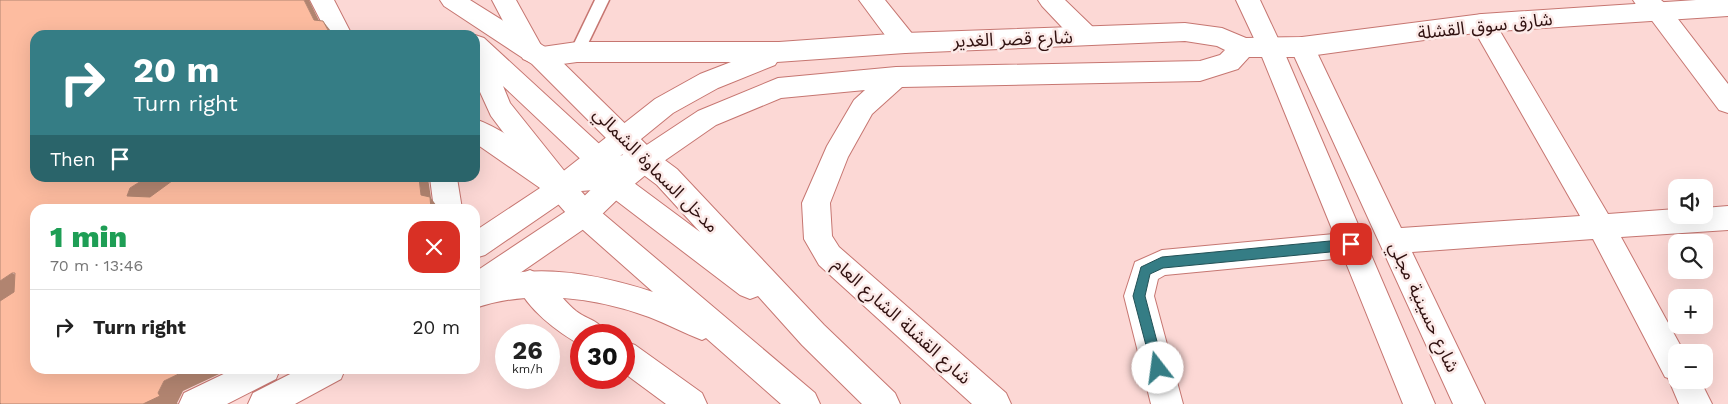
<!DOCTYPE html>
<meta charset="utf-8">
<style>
body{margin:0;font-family:"Work Sans","Noto Sans Arabic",sans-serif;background:#f6f6f6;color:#222;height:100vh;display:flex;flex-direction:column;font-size:19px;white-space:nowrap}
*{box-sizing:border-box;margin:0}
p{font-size:16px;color:#767676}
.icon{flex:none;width:28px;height:28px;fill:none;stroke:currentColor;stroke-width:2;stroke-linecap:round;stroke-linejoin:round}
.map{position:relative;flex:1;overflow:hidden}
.sheet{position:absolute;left:30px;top:204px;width:450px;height:170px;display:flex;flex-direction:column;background:#fff;border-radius:15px;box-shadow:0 5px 20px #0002}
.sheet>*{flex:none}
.top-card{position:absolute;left:30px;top:30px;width:450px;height:152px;border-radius:15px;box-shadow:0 5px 20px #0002;background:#357d85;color:#fff;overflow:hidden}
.tools{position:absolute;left:1668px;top:179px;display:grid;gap:10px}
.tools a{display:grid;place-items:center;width:45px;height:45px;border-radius:10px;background:#fff;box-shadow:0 5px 20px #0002;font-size:25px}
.speed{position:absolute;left:495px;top:324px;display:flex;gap:10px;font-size:25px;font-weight:700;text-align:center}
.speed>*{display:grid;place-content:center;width:65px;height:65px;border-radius:50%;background:#fff;box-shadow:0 5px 20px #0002;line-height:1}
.speed small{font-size:12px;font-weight:400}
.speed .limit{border:8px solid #d22;background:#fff;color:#111}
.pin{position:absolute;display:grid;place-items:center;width:42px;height:42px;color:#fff;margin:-21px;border-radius:10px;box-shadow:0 2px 8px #0006}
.me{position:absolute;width:55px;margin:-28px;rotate:345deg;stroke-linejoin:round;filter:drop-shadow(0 0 4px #0008)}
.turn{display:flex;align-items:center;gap:18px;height:105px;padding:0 20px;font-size:22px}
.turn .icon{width:65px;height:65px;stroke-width:2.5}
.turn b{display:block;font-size:35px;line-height:42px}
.then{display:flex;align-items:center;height:48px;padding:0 20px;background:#0003;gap:10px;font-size:19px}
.round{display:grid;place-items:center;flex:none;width:52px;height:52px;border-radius:15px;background:#f6f6f6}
.head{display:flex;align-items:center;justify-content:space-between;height:85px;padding:0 20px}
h1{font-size:30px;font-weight:800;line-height:38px;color:#1e9e55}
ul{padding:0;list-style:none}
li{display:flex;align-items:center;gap:15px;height:75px;padding:0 20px;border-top:1px solid #e0e0e0}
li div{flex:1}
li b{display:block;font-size:19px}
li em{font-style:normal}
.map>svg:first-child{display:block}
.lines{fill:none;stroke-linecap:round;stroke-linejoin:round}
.lane-casing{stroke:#c67671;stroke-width:3}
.street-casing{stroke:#c67671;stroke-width:2}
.secondary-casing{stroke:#c67671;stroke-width:2}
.highway-casing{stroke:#c67671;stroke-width:2}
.lane{fill:#fff;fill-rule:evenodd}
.street{fill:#fff;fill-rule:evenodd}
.secondary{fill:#fff;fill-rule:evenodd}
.highway{fill:#fff;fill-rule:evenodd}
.shaded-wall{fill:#b18470}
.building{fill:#fdbca0;stroke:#b18470}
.route{fill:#357d85;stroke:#225156}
.labels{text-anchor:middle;stroke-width:5;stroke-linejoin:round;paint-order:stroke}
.street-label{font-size:18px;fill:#301110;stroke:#fceae8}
</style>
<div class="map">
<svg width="1728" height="404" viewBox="0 0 1728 404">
<rect width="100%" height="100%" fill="#fcd8d5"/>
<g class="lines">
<g class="lane-casing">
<path id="lane" d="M595,0H609L582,56L577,57L572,56L570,52Z"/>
</g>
<g class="street-casing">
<path id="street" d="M859,0H885L914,36L917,43L914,50L905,53L896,50Z
M1038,0H1065L1095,29L1098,36L1095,43L1086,45L1077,43L1042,6Z
M1236,0H1260L1282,47L1435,404H1403L1344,258L1165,275L1158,279L1154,296L1183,404H1151L1124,296L1135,262L1162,250L1334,234L1258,47Z
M1633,0H1661L1668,6L1728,84V113L1719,110L1650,18L1637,6Z
M1482,14L1491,16L1608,214L1676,209V215H1704V208L1728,206V230L1621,237L1684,352H1676V380H1700L1712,404H1679L1668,378L1665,377L1593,239L1412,252L1485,404H1453L1290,47L1293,40L1302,37L1311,40L1401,228L1580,216L1470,23L1473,16Z"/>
</g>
<g class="secondary-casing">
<path id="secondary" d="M310,0H334L352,35H328Z
M492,0H516L542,47L577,42H779L905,33L1185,23L1222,28L1246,38L1302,37L1482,14L1696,0H1728V16L1482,32L1302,57H1249L1238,69L1200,81L902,87L872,114L848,157L830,203L832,236L839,247L1006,393L1011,404H972L819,265L804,239L802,203L827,146L854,100L865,90L781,98L716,125L654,168L625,192L594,222L485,297L475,301V272L574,206L605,176L636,152L698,111L778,78L896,67L1200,61L1220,55L1225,50L1217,46L1185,41L905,53L777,62L775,65L718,88L673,113L571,196L485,255L475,258V231L540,188L475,143V119C506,130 534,154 561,173L655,99L700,74L731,62H577L541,67L523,59Z
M430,178H457L462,209H434Z
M530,270C550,278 560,298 576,311C589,321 599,319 606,335H581V345C557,332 527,309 516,283L520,274Z
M624,341L635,345L702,393L707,404H666L624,373Z
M234,369H280L276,379L227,404H179L184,393Z
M300,369H345L341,379L295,404H248L253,393Z"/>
</g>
<g class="highway-casing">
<path id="highway" d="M440,0H470L550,50L654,152L677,169L824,325L895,393L900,404H862L802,345L758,296L750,299L740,295L605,192L594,190L581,191L594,206L815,393L820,404H781L706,338L702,340C684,333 667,324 649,317C594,297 531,289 475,308V282C533,262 595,273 653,292L574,222L551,196L491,116L475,81V35L484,38L607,151L618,156L623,155L532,64L444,6ZM503,86L589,167L566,173L510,103ZM641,173L657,185L700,232L626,177Z"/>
</g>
<use href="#lane" class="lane"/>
<use href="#street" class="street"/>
<use href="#secondary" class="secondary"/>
<use href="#highway" class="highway"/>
</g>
<path class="shaded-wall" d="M304,0H309L326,35L314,20Z
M323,21L334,35H331L328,30Z
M146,178H184L148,202L127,196L130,188Z
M419,178H430H428L431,198L439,209H431L421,195Z
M12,273L34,285L0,308V281Z
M189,369H230L183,391L177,403L178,404H143L158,393L164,381Z"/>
<path class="building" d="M0,0H304L314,20L323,21L328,30L332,35H35V178H146L130,188L127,196L150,197L176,178H419L421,195L430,197L431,209H35V369H189L164,381L158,393L160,396L143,404H1L0,403V301L14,292L15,273H12L0,281Z"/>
<path class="route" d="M1351,239L1356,241L1357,244L1356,248L1351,250L1163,268L1150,274L1145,296L1164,368L1162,372L1158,374L1153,372L1133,296L1141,267L1162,257Z"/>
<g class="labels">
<g class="street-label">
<text transform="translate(1485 26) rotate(-6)" y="6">شارق سوق القشلة</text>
<text transform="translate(1013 39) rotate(-2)" y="6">شارع قصر الغدير</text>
<text transform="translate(656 170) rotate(45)" y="6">مدخل السماوة الشمالي</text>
<text transform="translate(1424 307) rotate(65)" y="6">شارع حسينية مجلي</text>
<text transform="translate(902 321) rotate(42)" y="6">شارع القشلة الشارع العام</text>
</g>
</g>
</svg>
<div class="tools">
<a><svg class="icon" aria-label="sound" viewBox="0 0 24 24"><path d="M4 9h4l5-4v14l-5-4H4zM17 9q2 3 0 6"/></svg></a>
<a><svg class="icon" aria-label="search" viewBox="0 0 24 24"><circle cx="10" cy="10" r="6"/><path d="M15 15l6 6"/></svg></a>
<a>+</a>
<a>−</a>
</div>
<div class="speed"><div>26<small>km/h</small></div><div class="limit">30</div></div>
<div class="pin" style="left:1351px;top:244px;background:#d93025"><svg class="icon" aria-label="arrive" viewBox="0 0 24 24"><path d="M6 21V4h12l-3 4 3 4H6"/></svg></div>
<svg class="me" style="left:1158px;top:368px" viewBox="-20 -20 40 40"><circle r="19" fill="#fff"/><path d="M0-13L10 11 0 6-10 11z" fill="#357d85"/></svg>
<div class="top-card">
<div class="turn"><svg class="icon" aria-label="right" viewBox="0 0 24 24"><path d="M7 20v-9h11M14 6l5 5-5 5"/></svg><div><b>20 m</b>Turn right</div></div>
<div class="then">Then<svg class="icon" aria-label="arrive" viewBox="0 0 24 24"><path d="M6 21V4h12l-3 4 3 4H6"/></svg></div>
</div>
<section class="sheet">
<div class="head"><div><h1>1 min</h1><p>70 m · 13:46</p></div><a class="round" style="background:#d93025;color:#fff"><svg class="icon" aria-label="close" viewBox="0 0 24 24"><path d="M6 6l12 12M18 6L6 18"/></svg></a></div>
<ul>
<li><svg class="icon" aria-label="right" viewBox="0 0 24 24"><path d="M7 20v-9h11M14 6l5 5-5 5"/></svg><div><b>Turn right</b></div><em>20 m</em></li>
</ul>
</section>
</div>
